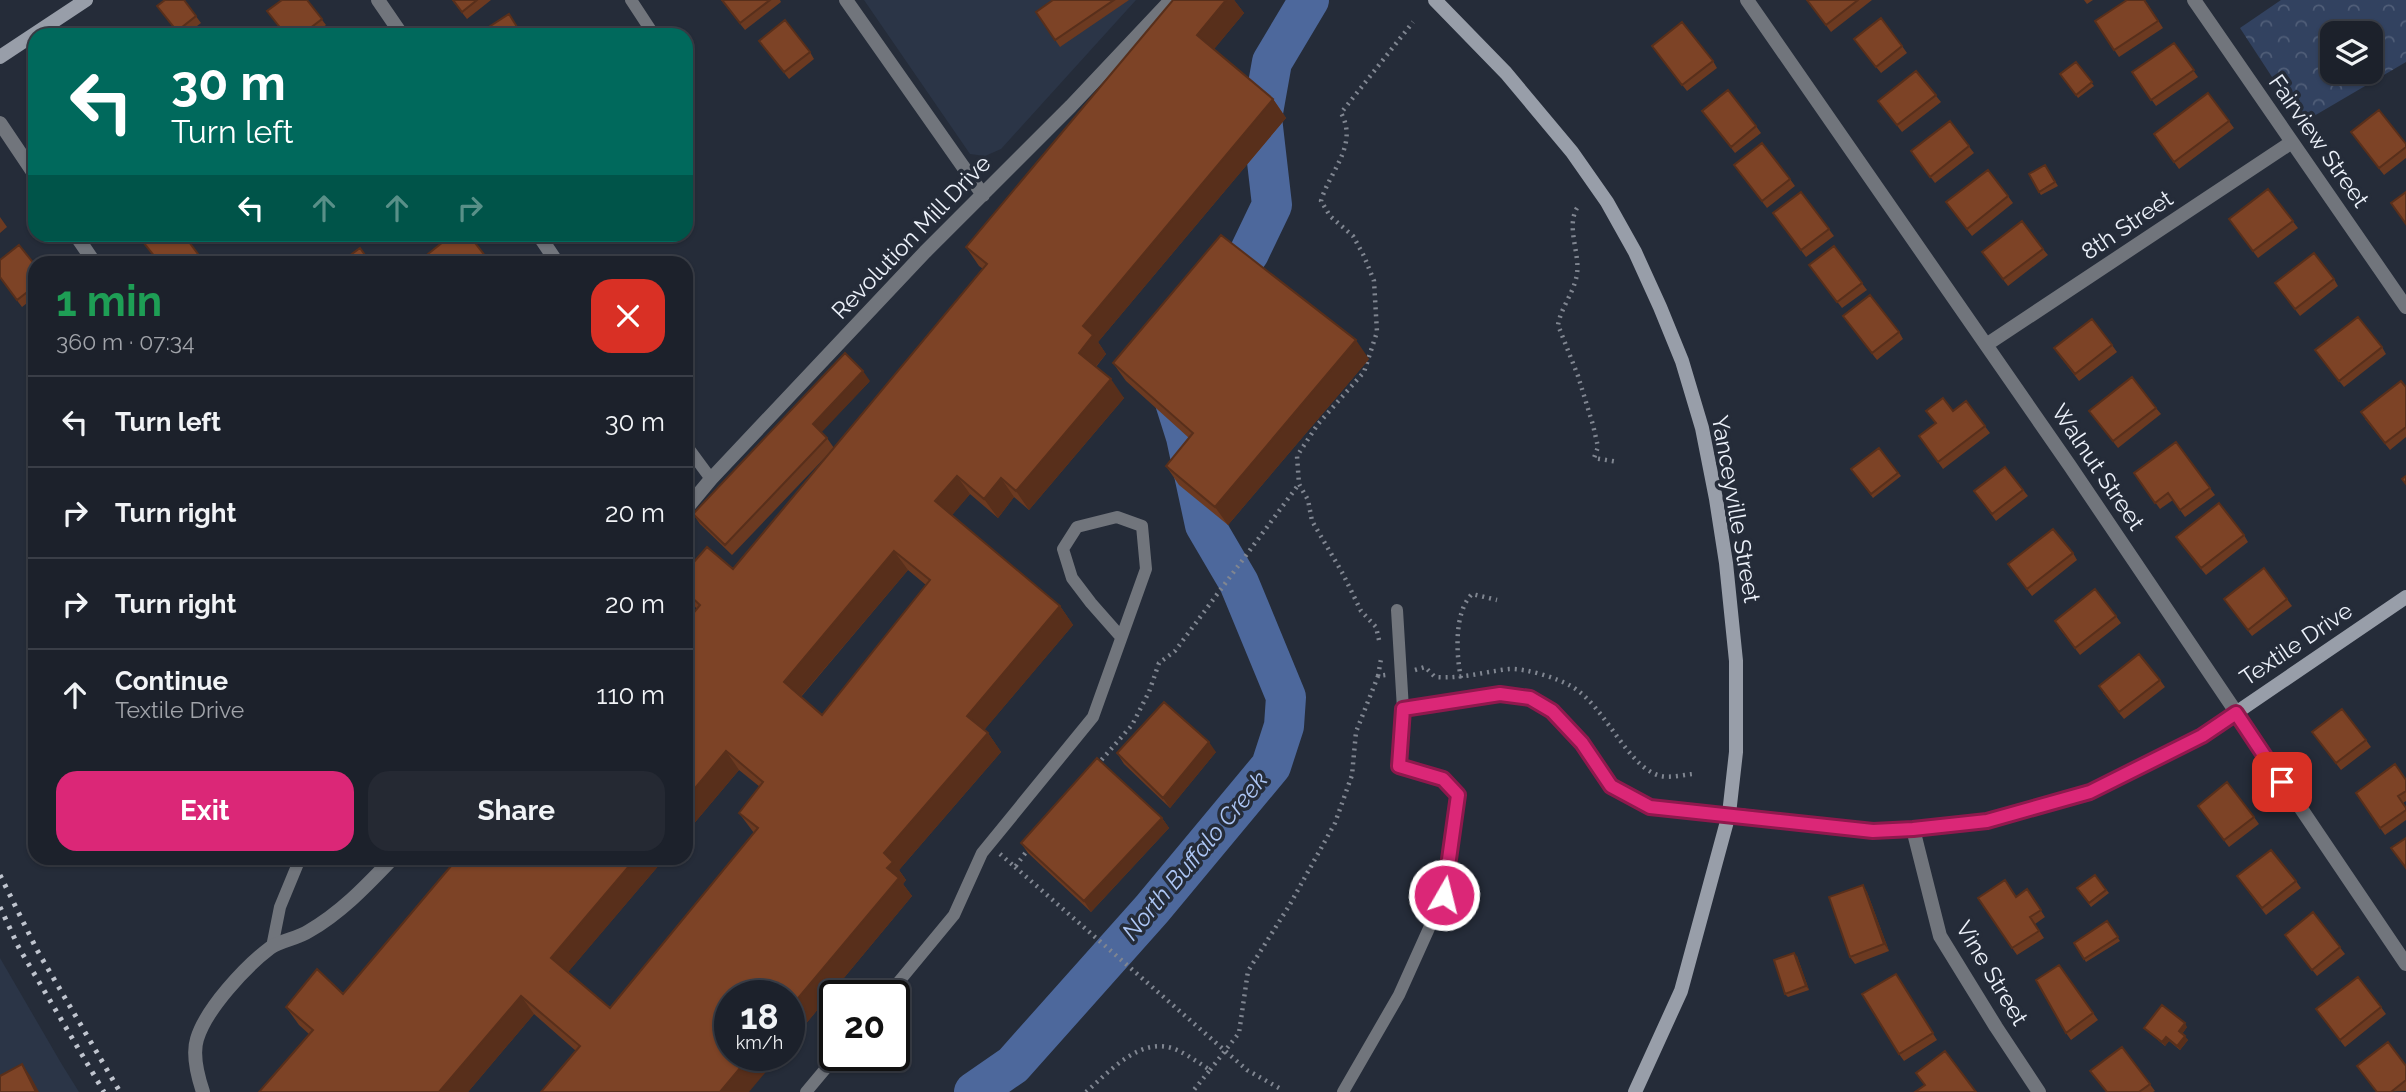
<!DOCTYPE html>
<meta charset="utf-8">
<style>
body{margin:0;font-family:Raleway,sans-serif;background:#252933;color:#f1f3f6;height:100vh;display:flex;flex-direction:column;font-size:26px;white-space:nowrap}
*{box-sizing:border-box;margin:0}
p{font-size:23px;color:#a0a3a9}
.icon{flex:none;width:38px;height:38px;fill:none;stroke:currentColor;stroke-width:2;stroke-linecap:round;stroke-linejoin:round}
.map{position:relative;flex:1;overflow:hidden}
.panel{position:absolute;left:28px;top:256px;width:665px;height:609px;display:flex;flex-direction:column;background:#1c212b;border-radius:21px;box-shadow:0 2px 5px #0004,0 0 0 2px #3a3e47}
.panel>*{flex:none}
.guide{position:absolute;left:28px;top:28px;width:665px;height:214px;border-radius:21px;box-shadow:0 2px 5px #0004,0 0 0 2px #3a3e47;background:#00695c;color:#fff;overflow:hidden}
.fabs{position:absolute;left:2320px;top:21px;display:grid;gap:14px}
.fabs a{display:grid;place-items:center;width:63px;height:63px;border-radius:14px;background:#1c212b;box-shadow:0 2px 5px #0004,0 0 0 2px #3a3e47;font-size:35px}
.speed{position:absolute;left:714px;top:980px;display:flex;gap:14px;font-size:35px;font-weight:700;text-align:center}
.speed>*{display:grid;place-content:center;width:91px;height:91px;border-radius:50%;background:#1c212b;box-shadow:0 2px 5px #0004,0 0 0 2px #3a3e47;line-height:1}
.speed small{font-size:18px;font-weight:400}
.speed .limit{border:4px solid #111;border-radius:10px;background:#fff;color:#111}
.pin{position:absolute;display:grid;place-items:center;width:60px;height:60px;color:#fff;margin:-30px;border-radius:14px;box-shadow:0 4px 10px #0006}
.me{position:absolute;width:77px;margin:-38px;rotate:8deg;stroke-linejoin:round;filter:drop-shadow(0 0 5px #0008)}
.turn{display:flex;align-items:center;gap:24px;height:147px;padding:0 28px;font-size:32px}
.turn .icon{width:91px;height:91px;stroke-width:2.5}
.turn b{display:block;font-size:49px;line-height:60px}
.lanes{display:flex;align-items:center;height:66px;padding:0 28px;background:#0003;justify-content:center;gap:35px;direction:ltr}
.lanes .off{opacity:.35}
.round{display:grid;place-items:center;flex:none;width:74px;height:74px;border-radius:21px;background:#252933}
.headline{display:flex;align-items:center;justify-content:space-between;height:119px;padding:0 28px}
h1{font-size:42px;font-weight:700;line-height:52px;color:#1e9e55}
.primary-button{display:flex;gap:14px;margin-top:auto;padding:14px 28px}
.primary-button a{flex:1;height:80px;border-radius:21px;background:#db2777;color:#fff;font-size:28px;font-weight:700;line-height:80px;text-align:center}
.primary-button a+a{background:#252933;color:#f1f3f6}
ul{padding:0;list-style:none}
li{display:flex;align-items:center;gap:21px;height:91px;padding:0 28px;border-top:2px solid #3a3e47}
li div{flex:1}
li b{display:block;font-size:26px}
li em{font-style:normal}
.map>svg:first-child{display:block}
.built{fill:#2b3547}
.forest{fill:url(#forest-crowns);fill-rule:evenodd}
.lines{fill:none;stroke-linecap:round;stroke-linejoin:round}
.river{stroke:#4d689c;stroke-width:40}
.path{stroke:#808691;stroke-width:4.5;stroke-dasharray:2 5;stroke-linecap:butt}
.lane{stroke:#71757c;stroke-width:12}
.street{stroke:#71757c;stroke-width:14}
.secondary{stroke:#989ea9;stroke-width:14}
.rail{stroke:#c0c5cf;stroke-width:5;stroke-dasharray:3.5 7;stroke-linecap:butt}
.wall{fill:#6c3a21;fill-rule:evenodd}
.shaded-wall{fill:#582f1b}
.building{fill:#7d4326;stroke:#582f1b;stroke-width:2;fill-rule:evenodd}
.route-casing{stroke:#8e194d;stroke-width:18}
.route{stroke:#db2777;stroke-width:12}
.labels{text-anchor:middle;stroke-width:7;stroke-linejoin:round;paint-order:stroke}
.street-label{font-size:23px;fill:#ecf1fa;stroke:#252c39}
.water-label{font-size:24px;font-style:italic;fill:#adc6f5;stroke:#252c39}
</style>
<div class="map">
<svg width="2406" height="1092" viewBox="0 0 2406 1092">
<defs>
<pattern id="forest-crowns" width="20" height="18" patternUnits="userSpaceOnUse" patternTransform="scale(1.75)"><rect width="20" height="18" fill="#324260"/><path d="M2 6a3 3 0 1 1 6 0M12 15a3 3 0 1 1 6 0" fill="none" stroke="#505e78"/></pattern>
</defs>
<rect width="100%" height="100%" fill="#252c39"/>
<path class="built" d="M864,0H1136L1001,149L985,156L970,154Z
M0,958L61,1063L79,1092H0Z"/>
<path class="forest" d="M2281,0H2406V62L2302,123L2240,28ZM2333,33H2371V72H2333Z"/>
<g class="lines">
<path class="river" d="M1215,300L1249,253L1272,205L1262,118L1272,62L1309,0
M974,1092L1013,1065L1152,909L1271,766L1284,726L1286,697L1239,583L1205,525L1186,437L1168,380"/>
<path class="path" d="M1577,208C1566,227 1580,253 1577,274C1574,293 1561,307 1558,325L1578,376L1593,425L1598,447L1594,458L1618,462
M1379,640L1376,627L1361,611L1343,574L1312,521L1308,500L1299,484L1297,456L1318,424L1364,372L1377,332L1374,281L1364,256L1353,236L1330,216L1321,201C1329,172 1359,145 1341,113L1413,22
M1415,670L1425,667L1435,677C1462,679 1483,672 1509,669C1525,668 1557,678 1571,686C1606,706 1627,768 1661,776C1671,778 1683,775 1693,774
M1378,676L1381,659
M1461,678C1456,654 1454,612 1472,594L1497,600
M1097,765L1132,725L1149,692L1159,663L1175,651L1299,484
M1000,854L1015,867L1029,848
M1015,867L1247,1070L1279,1088
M1210,1070L1239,1033L1248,971L1289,906L1335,823L1352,775L1356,732L1378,676L1386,675
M1086,1092C1109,1072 1142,1034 1177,1050C1188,1055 1199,1063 1210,1070L1193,1091"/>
<path class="lane" d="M631,0L654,35
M686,445L711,479
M1397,610L1403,709
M272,947L280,907L299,861
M887,996L954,915L982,853L1093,717L1146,569L1142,526L1117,517L1077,527L1063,549L1072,578L1091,603L1121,637
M806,1092L837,1055
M1343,1092L1399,995L1444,895L1458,795L1443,779L1399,766L1403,709L1500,694L1529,698L1552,711L1582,743L1611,786L1650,807L1729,814"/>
<path class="street" d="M378,0L402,35
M846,0L983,195
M1747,0L2070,466L2406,964
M2194,0L2406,307
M0,123L35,175
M75,234L94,262
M538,234L554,258
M1986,345L2292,142
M686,509L711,479L925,252L1071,106L1171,0
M1913,829L1940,936L1996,1027L2039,1092
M203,1092C198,1077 192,1055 197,1039C206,1009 245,967 270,948C281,940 297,939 309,931C342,912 367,885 393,858"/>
<path class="secondary" d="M1435,0L1506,73L1572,152L1607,202L1635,252L1660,307L1682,361L1702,428L1716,499L1726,563L1736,661V752L1729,814L1681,991L1635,1092
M0,57L86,0
M1729,814L1873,831L1913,829L1987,821L2090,792L2202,736L2406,597"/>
<path class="rail" d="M0,875L37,950L120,1092
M0,907L19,948L104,1092"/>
</g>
<path class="wall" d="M184,0L201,23L185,35H179L157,6Z
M307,0L326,25L314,35H286Z
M452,0H491L467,19Z
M721,0H780L781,2L745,30Z
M1053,0H1129L1060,47L1036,12Z
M1173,0H1234L1244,13L1214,49L1273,99L1286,118L1098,342L1106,354L1096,367L1124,398L1029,510L1014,497L998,518L970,494L952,515L1060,606L1073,625L984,730L988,733L1001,752L899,870L906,880L903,884L912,896L789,1044V996L576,1051L534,1014L468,1092H259L309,1034L299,1025L286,1007L343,994L454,862L449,858H665L568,972L610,1008L754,833L739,813L760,787L739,770L686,833L697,609L686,597V571L733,569L834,448L732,555L700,524L693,514L870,381L821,432L827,438L834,448L983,269L979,266L966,247ZM908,570L926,585L822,715L801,697Z
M1807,0H1872L1831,32Z
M2084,0H2093L2087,4Z
M2145,0L2163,28L2119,57L2095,21Z
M2174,43L2198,77L2156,106L2132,72Z
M1859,46H1902L1907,53L1881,73Z
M764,47L810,52L814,59L789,79Z
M1657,53L1713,61L1717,68L1687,91Z
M2076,62L2094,86L2078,98L2060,74Z
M1916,71L1941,102L1902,132L1878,101Z
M2208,93L2234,128L2179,169L2154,134Z
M1707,117L1756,126L1761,133L1735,153Z
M1950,121L1974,153L1935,183L1911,151Z
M2356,139L2406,144V158L2384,175Z
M2045,165L2058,186L2041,195L2039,192Z
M1739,172L1790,179L1795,186L1767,208Z
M2268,189L2298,228L2258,258L2229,219Z
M1801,192L1834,236L1806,257L1773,213Z
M2008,196L2013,203L1972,236L1951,209Z
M0,217L7,227L0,233Z
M468,234L490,262H426Z
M1834,246L1867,290L1842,308L1809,265Z
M2043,249L2048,255L2008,286L1987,259Z
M35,265V297L22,307L0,278Z
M2334,279L2338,286L2300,316L2280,290Z
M1848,323L1899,332L1903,339L1877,360Z
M2112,345L2117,352L2079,381L2059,355Z
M2382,347L2386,354L2344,387L2320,357Z
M1369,359L1228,525L1179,485L1166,466L1189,438L1126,381L1113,363Z
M2406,387V437L2390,450L2365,419Z
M1966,401L1990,433L1943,469L1919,436Z
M2156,408L2161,414L2118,448L2094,417Z
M2176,442L2215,495L2185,517L2173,500L2160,509L2134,473Z
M1879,448L1901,476L1873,498L1851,469Z
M2005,467L2028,496L1996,521L1974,491Z
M2244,535L2248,542L2206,575L2181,544Z
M2073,553L2077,560L2032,596L2008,564Z
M2287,599L2292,606L2252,636L2229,606Z
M2116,616L2121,623L2080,655L2059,628Z
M2160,680L2165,687L2124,719L2103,693Z
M2317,739L2366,740L2371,747L2341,770Z
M1216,752L1170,808L1124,764L1117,753Z
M2406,780V801L2403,803L2406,808V820L2385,835L2356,793Z
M2203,813L2254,817L2259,824L2229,847Z
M1162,818L1169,828L1091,912L1028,853L1021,843Z
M2095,875L2109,893L2091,907L2077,888Z
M2296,881L2301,888L2266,915L2242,883Z
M1863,885L1867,892L1889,951L1855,964L1850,957Z
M2027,889L2045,917L2035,924L2044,938L2017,955L1978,898L2016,897Z
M2313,912L2345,954L2317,976L2285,935Z
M2107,921L2120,941L2086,962L2074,943Z
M1797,956L1809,990L1788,997L1785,994Z
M2059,965L2098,1020L2071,1040L2066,1033Z
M1896,974L1937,1040L1904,1061L1899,1054Z
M2381,1007L2386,1014L2345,1047L2321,1016Z
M2187,1027L2182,1034L2188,1040L2180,1050L2169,1041L2165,1046L2147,1031L2144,1028Z
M2122,1047L2155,1091L2153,1092H2106Z
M2406,1066V1091L2377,1092Z"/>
<path class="shaded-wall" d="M1226,0H1234L1244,13L1210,54L1197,35Z
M1273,99L1286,118L1098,342L1106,354L1092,371L1079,353L1083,326Z
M1356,340L1369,359L1228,525L1215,507Z
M863,371L870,381L820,434L813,424Z
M1111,379L1124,398L1029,510L1016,491Z
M957,476L970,494L948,520L935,501Z
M1001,478L1014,497L998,518L984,499Z
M894,551L908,570L797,701L784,682Z
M1060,606L1073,625L980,735L967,716Z
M988,733L1001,752L899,870L906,880L903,884L912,896L789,1044V1009L887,868L884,853Z
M1209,742L1216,752L1170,808L1163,798Z
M726,751L739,770L686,833V799Z
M1162,818L1169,828L1091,912L1084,901Z
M636,858H665L564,977L551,958Z
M1863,885L1867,892L1889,951L1884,944Z
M1794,953L1797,956L1809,990L1806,986Z
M521,996L534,1014L468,1092H439Z
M2185,1023L2187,1027L2181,1035L2179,1031Z
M2185,1036L2188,1040L2180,1050L2177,1046Z
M2166,1037L2169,1041L2165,1046L2162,1042Z
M751,1055H780L749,1092H720Z
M22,1064L31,1077L39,1092H36Z"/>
<path class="building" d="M165,0H184L196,16L177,31L157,6Z
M282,0H307L322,19L301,35H286L267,11Z
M453,0H477L462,12Z
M722,0H770L740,23Z
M1053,0H1114L1055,40L1036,12Z
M1173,0H1226L1197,35L1273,99L1083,326L1093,335L1079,353L1111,379L1016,491L1001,478L984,499L957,476L935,501L1060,606L967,716L988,733L884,853L893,862L887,868L899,878L789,1009V996H730V1055H751L720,1092H541L580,1046L521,996L439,1092H259L313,1030L286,1007L317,969L343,994L457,859L456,858H636L551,958L610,1008L758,828L739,813L763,782L726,751L686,799V622L700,605L686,592V571L707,547L733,569L987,264L966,247ZM894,551L930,580L822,715L784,682Z
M1807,0H1858L1826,25Z
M2127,0H2144L2158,21L2114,50L2095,21Z
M509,14L522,35H483L481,32Z
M1881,18L1902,46L1876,67L1854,39Z
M785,20L810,52L784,72L759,41Z
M1682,22L1713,61L1682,85L1652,46Z
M2174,43L2194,70L2151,100L2132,72Z
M2076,62L2092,82L2076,95L2060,74Z
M1916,71L1936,95L1897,125L1878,101Z
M1728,90L1756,126L1731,147L1702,111Z
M2208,93L2229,121L2174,162L2154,134Z
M2379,110L2406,144V147L2379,168L2351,132Z
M1950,121L1969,146L1930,177L1911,151Z
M1762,143L1790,179L1762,201L1734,165Z
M2045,165L2055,182L2039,192L2029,174Z
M1988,170L2008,196L1967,229L1946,202Z
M2268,189L2293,221L2253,251L2229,219Z
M1801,192L1829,229L1801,250L1773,213Z
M2406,192V224L2391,203Z
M2022,221L2043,249L2003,279L1982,252Z
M144,234H183L201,258L196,262H159L140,238Z
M453,234H468L486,257L479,262H427L423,258Z
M1221,235L1356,340L1215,507L1166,466L1193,433L1113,363Z
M19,245L35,265V286L17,300L0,277V260Z
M1834,246L1862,283L1837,302L1809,265Z
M360,248L370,262H341Z
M2314,253L2334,279L2295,309L2275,283Z
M1870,295L1899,332L1872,353L1843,316Z
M2358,317L2382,347L2339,381L2315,350Z
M2092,319L2112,345L2075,374L2054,348Z
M845,353L863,371L813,424L827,438L725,545L693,514Z
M2132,377L2156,408L2113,441L2089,411Z
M2401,381L2406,387V427L2385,443L2361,412Z
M1943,398L1953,411L1966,401L1985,426L1938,462L1919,436L1936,423L1926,411Z
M2176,442L2210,488L2180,510L2168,493L2155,503L2134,473Z
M1879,448L1898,473L1871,494L1851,469Z
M2005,467L2023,490L1992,514L1974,491Z
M2406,476V484L2402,479Z
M2219,503L2244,535L2201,568L2176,537Z
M2053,529L2073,553L2027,589L2008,564Z
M2264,568L2287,599L2248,630L2224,599Z
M2095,589L2116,616L2075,648L2055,621Z
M2139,654L2160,680L2119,712L2099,686Z
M1164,702L1209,742L1163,798L1117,753Z
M2342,709L2366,740L2336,763L2312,732Z
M1097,758L1162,818L1084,901L1021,843Z
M2395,764L2406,780V791L2398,796L2406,808V810L2380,828L2356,793Z
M2227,782L2254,817L2224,840L2198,806Z
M2406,838V868L2391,848Z
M2271,850L2296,881L2262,908L2237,876Z
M2095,875L2106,890L2089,903L2077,888Z
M2005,880L2016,897L2027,889L2041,910L2030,917L2039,931L2012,948L1978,898Z
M1863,885L1884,944L1850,957L1829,897Z
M2313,912L2340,947L2312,970L2285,935Z
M2107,921L2118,937L2084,959L2074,943Z
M1794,953L1806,986L1785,994L1774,960Z
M2059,965L2093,1013L2066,1033L2036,980Z
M1896,974L1933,1033L1899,1054L1862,994Z
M2358,977L2381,1007L2340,1040L2316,1009Z
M2162,1005L2185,1023L2179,1031L2185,1036L2177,1046L2166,1037L2162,1042L2144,1028Z
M2388,1042L2406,1066V1080L2391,1092H2377L2357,1066Z
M2122,1047L2150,1084L2139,1092H2107L2090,1071Z
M1945,1051L1976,1092H1915L1925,1085L1916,1073Z
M22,1064L36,1092H0V1076Z"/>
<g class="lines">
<g class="route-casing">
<path id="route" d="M1444,895L1458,795L1443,779L1399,766L1403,709L1500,694L1530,698L1552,711L1582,743L1611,786L1650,807L1873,831L1913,829L1987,821L2090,792L2202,736L2236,713L2282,782"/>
</g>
<use href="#route" class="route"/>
</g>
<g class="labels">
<g class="street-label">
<text transform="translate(2319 141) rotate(55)" y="8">Fairview Street</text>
<text transform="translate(2127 225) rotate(-34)" y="8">8th Street</text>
<text transform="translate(911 237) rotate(-46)" y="8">Revolution Mill Drive</text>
<text transform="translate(2098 467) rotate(56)" y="8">Walnut Street</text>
<text transform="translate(1736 509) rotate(80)" y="8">Yanceyville Street</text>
<text transform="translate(2296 644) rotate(-34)" y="8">Textile Drive</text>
<text transform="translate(1992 973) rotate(59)" y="8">Vine Street</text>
</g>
<g class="water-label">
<text transform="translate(1195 856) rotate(-50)" y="8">North Buffalo Creek</text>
</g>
</g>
</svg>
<div class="fabs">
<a><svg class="icon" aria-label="layers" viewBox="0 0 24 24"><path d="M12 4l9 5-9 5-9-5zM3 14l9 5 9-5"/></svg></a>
</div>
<div class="speed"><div>18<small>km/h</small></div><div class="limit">20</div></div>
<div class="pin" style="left:2282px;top:782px;background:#d93025"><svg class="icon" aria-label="arrive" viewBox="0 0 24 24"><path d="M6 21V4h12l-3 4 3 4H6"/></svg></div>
<svg class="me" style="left:1444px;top:895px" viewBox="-20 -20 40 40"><circle r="17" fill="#db2777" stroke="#fff" stroke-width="3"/><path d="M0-11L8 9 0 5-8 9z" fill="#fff"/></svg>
<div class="guide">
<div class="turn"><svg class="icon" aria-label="left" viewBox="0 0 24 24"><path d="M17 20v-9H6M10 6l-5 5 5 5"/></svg><div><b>30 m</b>Turn left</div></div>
<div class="lanes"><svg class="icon" aria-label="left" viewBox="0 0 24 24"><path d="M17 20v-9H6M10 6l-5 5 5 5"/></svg><svg class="icon off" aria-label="ahead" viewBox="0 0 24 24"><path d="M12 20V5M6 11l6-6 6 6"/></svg><svg class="icon off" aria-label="ahead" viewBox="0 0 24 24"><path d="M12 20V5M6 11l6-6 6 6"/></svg><svg class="icon off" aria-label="right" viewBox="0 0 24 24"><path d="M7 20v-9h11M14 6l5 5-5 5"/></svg></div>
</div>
<section class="panel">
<div class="headline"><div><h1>1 min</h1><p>360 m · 07:34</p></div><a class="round" style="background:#d93025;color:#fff"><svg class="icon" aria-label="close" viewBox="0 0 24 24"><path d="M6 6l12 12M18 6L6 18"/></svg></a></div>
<ul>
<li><svg class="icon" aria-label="left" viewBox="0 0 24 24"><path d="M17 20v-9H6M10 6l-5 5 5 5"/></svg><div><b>Turn left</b></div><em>30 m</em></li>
<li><svg class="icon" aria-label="right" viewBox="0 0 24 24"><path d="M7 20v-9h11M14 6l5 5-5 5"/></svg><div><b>Turn right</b></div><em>20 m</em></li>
<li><svg class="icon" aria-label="right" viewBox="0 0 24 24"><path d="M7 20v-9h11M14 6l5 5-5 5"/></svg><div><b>Turn right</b></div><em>20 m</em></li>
<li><svg class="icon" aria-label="ahead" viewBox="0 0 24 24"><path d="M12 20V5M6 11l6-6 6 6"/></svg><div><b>Continue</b><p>Textile Drive</p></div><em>110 m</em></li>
</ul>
<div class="primary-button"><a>Exit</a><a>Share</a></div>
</section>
</div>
